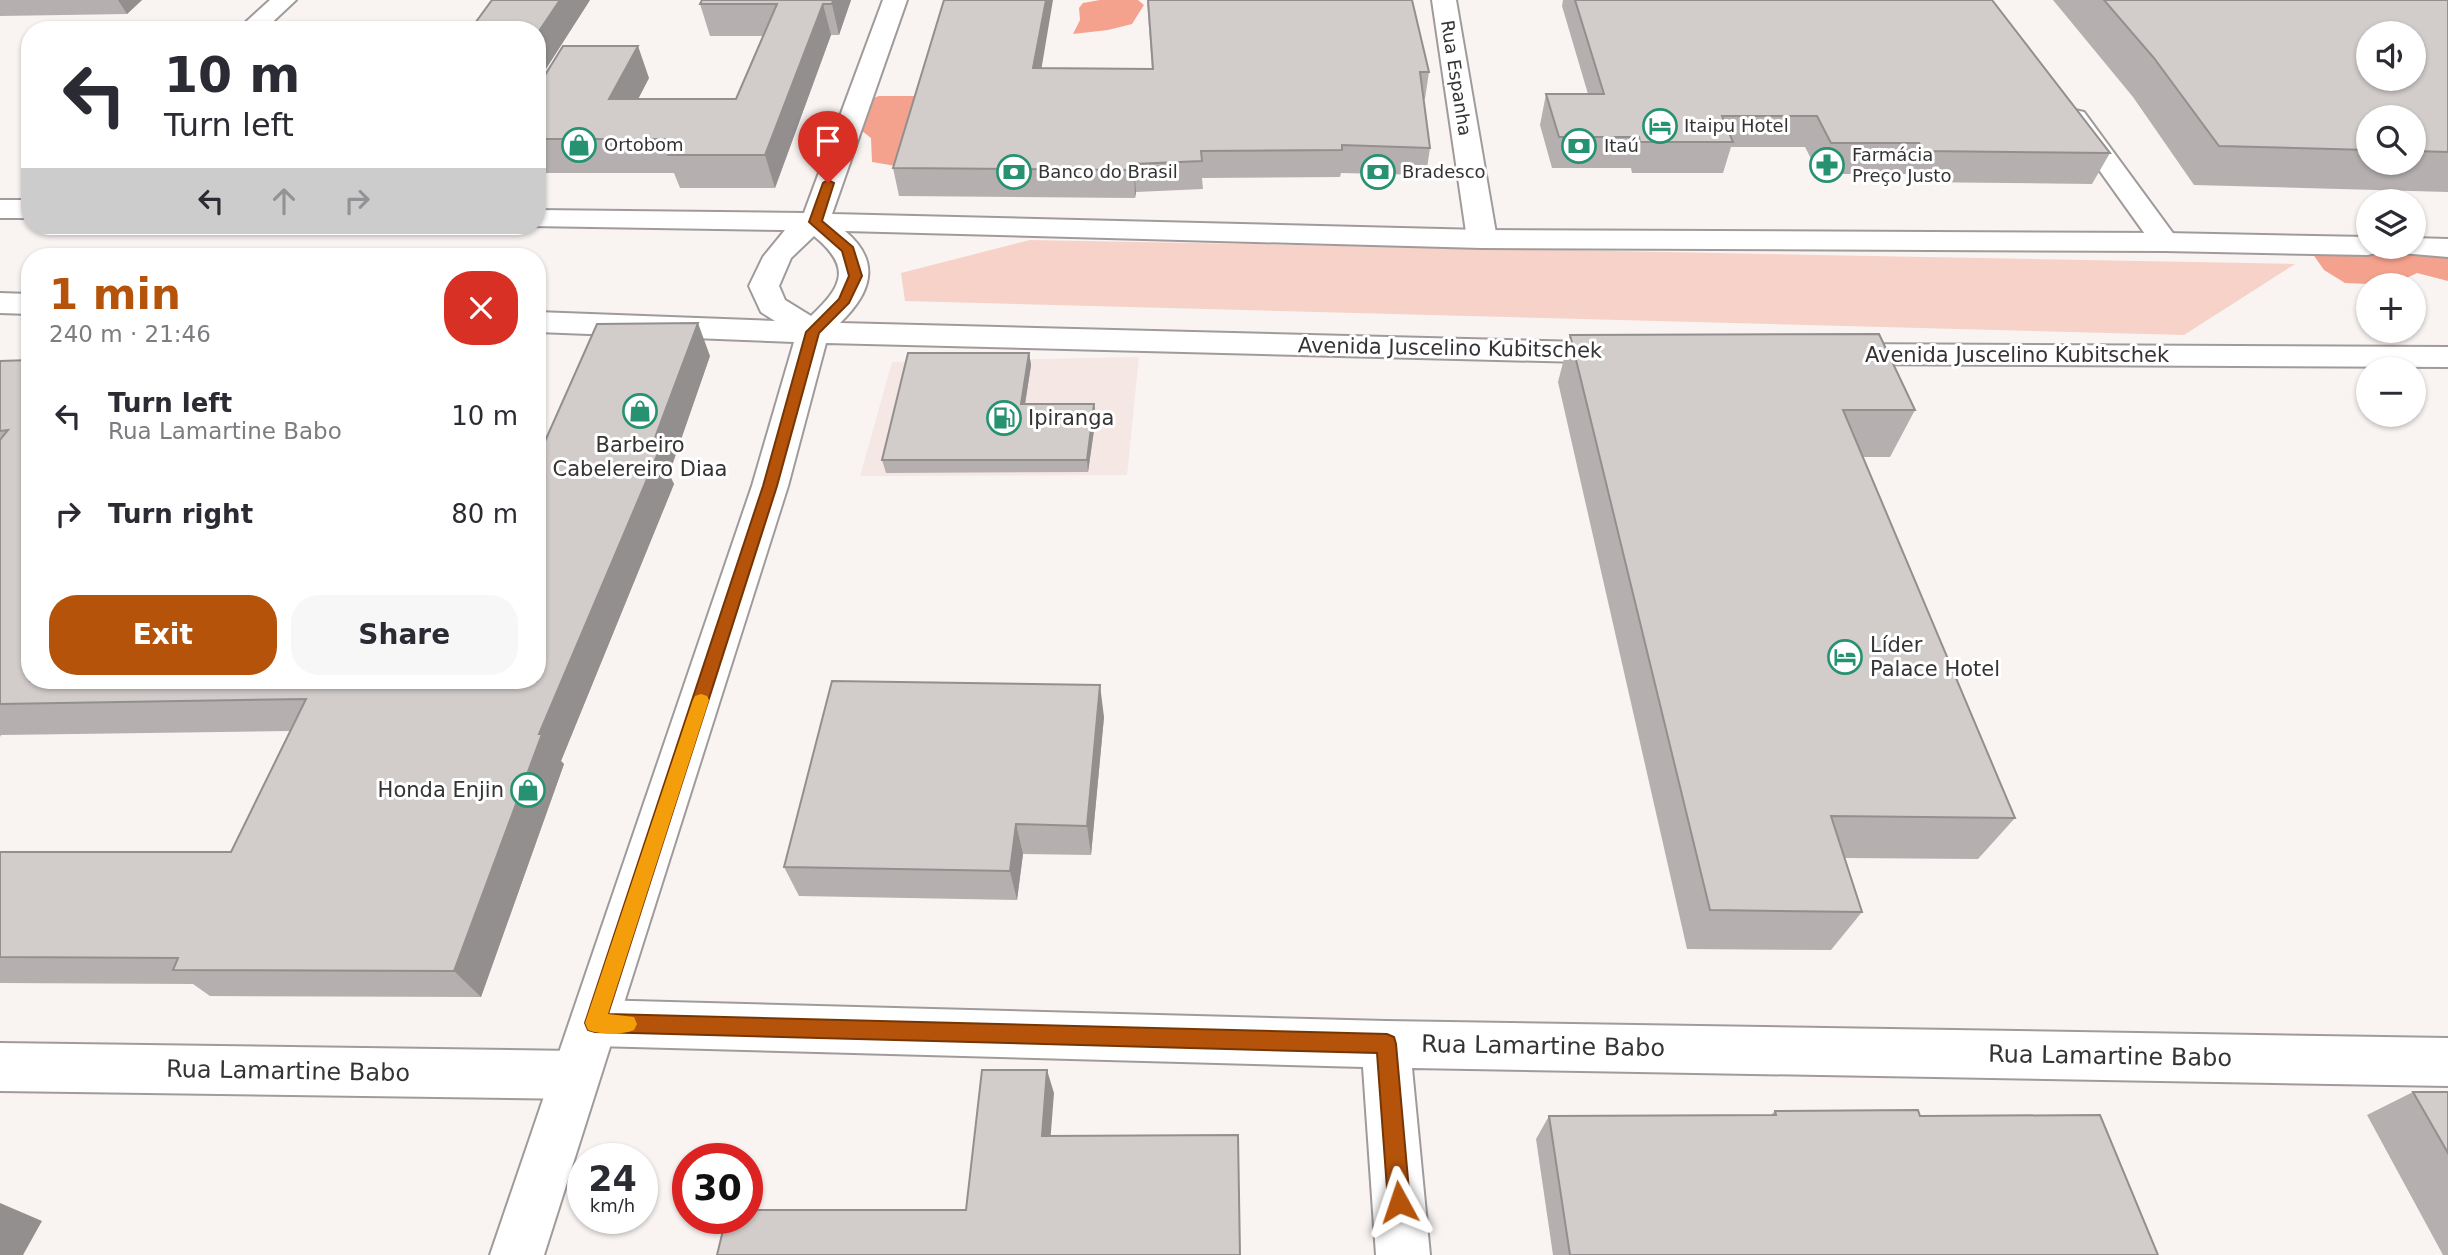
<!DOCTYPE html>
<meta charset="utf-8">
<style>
body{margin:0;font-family:"DejaVu Sans",sans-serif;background:#f7f7f7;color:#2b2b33;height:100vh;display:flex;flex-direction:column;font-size:26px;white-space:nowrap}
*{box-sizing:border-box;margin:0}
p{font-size:23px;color:#7c7c81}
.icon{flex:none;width:38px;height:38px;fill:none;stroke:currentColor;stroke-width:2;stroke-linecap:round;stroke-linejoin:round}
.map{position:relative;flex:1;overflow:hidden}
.drawer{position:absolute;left:21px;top:248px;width:525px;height:441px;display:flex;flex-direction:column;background:#fff;border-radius:28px;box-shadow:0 2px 5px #0004}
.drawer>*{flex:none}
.hud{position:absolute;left:21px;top:21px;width:525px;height:214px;border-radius:28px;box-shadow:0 2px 5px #0004;background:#fff;color:#2b2b33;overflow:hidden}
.fabs{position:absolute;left:2356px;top:21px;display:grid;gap:14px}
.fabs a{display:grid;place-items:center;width:70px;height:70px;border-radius:50%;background:#fff;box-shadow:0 2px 5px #0004;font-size:35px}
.speed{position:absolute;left:567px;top:1143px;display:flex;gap:14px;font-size:35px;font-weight:700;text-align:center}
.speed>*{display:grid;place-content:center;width:91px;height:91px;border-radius:50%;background:#fff;box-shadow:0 2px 5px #0004;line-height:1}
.speed small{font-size:18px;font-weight:400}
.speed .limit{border:10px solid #d22;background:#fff;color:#111}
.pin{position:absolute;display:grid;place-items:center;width:60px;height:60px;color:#fff;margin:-72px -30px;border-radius:50% 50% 50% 0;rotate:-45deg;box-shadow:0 0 7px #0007}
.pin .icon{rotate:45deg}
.me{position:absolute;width:77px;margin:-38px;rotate:355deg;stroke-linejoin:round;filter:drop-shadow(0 0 5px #0008)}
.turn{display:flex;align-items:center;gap:24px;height:147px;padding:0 28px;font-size:32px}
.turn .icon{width:91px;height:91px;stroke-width:2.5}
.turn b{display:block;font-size:49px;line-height:60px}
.lanes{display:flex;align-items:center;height:66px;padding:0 28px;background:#0003;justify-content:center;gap:35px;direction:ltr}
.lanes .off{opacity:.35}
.round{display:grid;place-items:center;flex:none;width:74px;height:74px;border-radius:28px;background:#f7f7f7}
.overview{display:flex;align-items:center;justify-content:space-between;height:119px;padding:0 28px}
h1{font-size:42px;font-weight:700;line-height:52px;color:#b45309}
.cta{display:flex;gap:14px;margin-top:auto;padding:14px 28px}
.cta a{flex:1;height:80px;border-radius:28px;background:#b45309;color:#fff;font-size:28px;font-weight:700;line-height:80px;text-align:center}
.cta a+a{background:#f7f7f7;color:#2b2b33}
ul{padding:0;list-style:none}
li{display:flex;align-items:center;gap:21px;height:98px;padding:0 28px}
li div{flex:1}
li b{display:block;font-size:26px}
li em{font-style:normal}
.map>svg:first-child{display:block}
.built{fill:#f5e7e3}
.green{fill:#f7d2c8}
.forest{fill:#f4a28d}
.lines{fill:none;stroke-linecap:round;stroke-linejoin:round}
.minor-casing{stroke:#a09b9a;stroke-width:4}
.major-casing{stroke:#a09b9a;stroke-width:4}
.minor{fill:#fff;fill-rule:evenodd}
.major{fill:#fff;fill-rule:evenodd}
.wall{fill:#b5afaf;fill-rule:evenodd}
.shaded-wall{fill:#938f8e}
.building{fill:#d2cccb;stroke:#938f8e;stroke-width:2;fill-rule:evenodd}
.route{fill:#b45309;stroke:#753606;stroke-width:2}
.slow{fill:#f59e0b}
.labels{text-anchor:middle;stroke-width:6;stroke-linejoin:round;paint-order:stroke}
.far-street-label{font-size:18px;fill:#353333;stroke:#fff}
.far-poi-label{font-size:18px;fill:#353333;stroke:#fff;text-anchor:start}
.street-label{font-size:21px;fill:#353333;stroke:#fff}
.poi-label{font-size:21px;fill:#353333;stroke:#fff;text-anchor:start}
.near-street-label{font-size:24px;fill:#353333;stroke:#fff}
</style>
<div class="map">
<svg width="2448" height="1255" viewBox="0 0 2448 1255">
<rect width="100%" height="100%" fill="#f9f4f2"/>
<path class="built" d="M1139,357L1127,475L860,476L892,362Z"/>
<path class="green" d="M1030,240L2295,264L2184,335L905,301L901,273Z"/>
<path class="forest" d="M1100,0H1138L1144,5L1132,24L1108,30L1073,34L1080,20L1079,8L1083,3Z
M879,96H915L896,166L872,162L871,138L862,131L859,119L868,100Z
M2389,248L2448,250V281L2417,273L2392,285L2345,283L2324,270L2310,250Z"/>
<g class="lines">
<g class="minor-casing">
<path id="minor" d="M270,0H296L264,30H237Z
M1432,0H1456L1497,239L1492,245L1482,248L1472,245L1467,239Z
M2075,110L2084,112L2175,236L2180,242L2175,248L2165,251L2155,248L2062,118L2066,112Z
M595,1000L1386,1021L2448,1038V1086L1412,1068L1430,1255H1376L1363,1067L595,1046L578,1039L571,1023L578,1007Z
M0,1043L576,1051L593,1058L600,1075L593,1092L576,1099L0,1091Z"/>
</g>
<g class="major-casing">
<path id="major" d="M883,0H907L832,214L1482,230L2165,233L2368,237V247H2382L2378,252L2368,255L2165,251L1482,248L845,231C882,262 871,293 840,323L1620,343L1631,346L1636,353L1631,360L1620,363L826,343L788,486L544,1255H490L752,486L794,342L537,332V312L775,321L761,312L749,286L763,257L785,230L529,226H537V210L804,213ZM814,236C852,267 843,286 811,316L785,300L779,286L791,258Z
M0,200H30V218H0Z
M2413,238L2448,239V257L2401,253L2396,247H2413Z
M0,293L30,294V314L0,313Z
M1837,344L2448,347V367L1837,364L1826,361L1821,354L1826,347Z"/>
</g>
<use href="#minor" class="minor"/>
<use href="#major" class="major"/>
</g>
<path class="wall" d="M0,0H142L127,14L0,16Z
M590,0L542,75H537V30Z
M702,0H851L839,35H831L775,188H680L674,173H537V88L649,78L638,99H736L763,36H710L700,4Z
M1147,0H1412L1429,72L1425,99H1423L1430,148L1426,175L1341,173L1340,177L1202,178L1203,189L1136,192L1135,198L899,196L893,168L1041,68L1152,69Z
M1563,0H1992L2110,153L2092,184L1910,182L1906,174H1819L1805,147H1731L1723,173H1632L1631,168H1552L1540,125L1546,94H1588L1562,6Z
M2053,0H2448V192L2194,185L2133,97ZM2368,117H2413V163H2368Z
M1570,335L1915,410L1890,457H1863L2015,818L1978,859L1845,858L1862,912L1831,950L1687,949L1558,382Z
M1029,353L1031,365L1025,404H1094L1096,416L1088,472L886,473L882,460Z
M710,356L669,474L674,484L561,761L564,764L481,997L210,996L193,984L0,983V852H231L290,731L1,735L0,737V361L30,360V681L542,448Z
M1104,717L1091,855L1023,854L1017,900L799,896L784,867Z
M2413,1092H2448V1255H2443L2367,1115Z
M1775,1111L1920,1116L2158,1255H1553L1536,1139L1549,1116L1771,1115Z"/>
<path class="shaded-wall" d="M118,0H142L127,14Z
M560,0H590L542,75L537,63V34Z
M833,0H851L839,35L832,4Z
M1046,0H1053L1037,95L1033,68Z
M823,4L831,35L775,188L765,155Z
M638,46L649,78L621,132L609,99Z
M1134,164L1136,192L1135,198L1134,170Z
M698,323L710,356L669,474L674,484L561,761L564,764L481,997L454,971L539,734L650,451Z
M1029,353L1031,365L1023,417L1021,404Z
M1094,404L1096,416L1088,472L1087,460Z
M1100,685L1104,717L1091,855L1087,826Z
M1016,824L1023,854L1017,900L1010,871Z
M1047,1070L1054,1093L1049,1157L1042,1136Z
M0,1203L42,1221L23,1255H0Z"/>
<path class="building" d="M492,0H560L537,34V30H470Z
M702,0H833L832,4H823L765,155H668L675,139H537V88L563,46H638L609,99H736L777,4H700Z
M944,0H1046L1033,68L1153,69L1148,0H1412L1429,72H1420L1430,148L1342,145V150L1201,151L1202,161L1134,164V170L893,168Z
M1575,0H1992L2110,153L1924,151L1919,143H1831L1817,116H1722L1733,142H1640L1639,137H1559L1546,94H1604Z
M2104,0H2448V152L2413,151V117H2368V150L2219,146L2154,58ZM2368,33H2413V79H2368Z
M698,323L650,451H659L539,734H542L454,971L173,970L178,958L0,957V852H231L306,699L0,704V440L8,430L0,431V361L30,360V681H537V448H542L597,324Z
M1879,334L1915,410H1843L2015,818L1831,816L1862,912L1710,910L1570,335Z
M908,353H1029L1021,404H1094L1087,460H882Z
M832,681L1100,685L1087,826L1016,824L1010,871L784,867Z
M982,1070H1047L1042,1136L1238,1135L1240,1255H717L726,1218H747V1210H966Z
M2413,1092H2448V1153Z
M1918,1110L1920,1116L2100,1115L2158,1255H1570L1549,1116L1776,1115L1775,1111Z"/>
<path class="route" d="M828,180L834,183L822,221L853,247L862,276L849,303L819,333L777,486L608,1014L1387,1034L1394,1037L1396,1044L1410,1202L1407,1210L1399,1213L1391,1210L1388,1202L1377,1053L595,1032L588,1030L585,1023L763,486L806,332L839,299L849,276L842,251L809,222L823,183Z"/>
<path class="slow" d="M701,694L707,696L709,700L608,1014L634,1017L637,1024L634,1030C622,1035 601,1035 588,1030L585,1023L693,700L695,696Z"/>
<defs>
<g id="hotel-ring" transform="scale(1.75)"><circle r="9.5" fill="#fff" stroke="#269271" stroke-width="1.5"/><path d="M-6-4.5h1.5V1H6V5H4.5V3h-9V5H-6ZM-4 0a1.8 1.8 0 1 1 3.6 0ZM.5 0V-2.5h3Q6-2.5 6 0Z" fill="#269271"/></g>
<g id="shop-ring" transform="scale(1.75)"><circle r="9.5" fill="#fff" stroke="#269271" stroke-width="1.5"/><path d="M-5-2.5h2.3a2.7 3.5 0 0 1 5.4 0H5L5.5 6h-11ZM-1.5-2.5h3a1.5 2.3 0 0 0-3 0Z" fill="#269271"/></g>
<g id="bank-ring" transform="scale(1.75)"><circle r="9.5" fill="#fff" stroke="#269271" stroke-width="1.5"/><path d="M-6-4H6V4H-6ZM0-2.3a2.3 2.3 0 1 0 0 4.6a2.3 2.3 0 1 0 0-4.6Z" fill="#269271"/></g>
<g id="pharmacy-ring" transform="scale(1.75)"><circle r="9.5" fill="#fff" stroke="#269271" stroke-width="1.5"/><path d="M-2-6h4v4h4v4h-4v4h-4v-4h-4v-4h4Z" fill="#269271"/></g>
<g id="fuel-ring" transform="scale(1.75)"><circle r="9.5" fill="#fff" stroke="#269271" stroke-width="1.5"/><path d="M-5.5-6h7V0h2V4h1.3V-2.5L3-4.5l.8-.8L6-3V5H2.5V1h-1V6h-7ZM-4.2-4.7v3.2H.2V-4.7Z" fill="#269271"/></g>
</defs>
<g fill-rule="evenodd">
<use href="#hotel-ring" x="1660" y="126"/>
<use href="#shop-ring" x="579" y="145"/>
<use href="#bank-ring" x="1579" y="146"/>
<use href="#pharmacy-ring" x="1827" y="165"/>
<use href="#bank-ring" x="1014" y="172"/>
<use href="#bank-ring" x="1378" y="172"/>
<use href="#shop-ring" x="640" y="411"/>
<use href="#fuel-ring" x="1004" y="418"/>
<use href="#hotel-ring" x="1845" y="657"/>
<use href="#shop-ring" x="528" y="790"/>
</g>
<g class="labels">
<g class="far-street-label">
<text transform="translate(1456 78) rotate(81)" y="6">Rua Espanha</text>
</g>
<g class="far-poi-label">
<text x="1684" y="132">Itaipu Hotel</text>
<text x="604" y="151">Ortobom</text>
<text x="1604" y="152">Itaú</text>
<text x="1852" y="161">Farmácia<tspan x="1852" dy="21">Preço Justo</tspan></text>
<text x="1038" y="178">Banco do Brasil</text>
<text x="1402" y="178">Bradesco</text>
</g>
<g class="street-label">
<text transform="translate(1450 348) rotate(1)" y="7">Avenida Juscelino Kubitschek</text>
<text x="2017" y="362">Avenida Juscelino Kubitschek</text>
</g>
<g class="poi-label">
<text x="1028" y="425">Ipiranga</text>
<text x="640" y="452" text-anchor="middle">Barbeiro<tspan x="640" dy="24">Cabelereiro Diaa</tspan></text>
<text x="1870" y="652">Líder<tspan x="1870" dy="24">Palace Hotel</tspan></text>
<text x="504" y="797" text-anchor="end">Honda Enjin</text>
</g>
<g class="near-street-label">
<text transform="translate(1543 1046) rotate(1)" y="8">Rua Lamartine Babo</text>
<text transform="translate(2110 1056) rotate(1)" y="8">Rua Lamartine Babo</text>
<text transform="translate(288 1071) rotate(1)" y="8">Rua Lamartine Babo</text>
</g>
</g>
</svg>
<div class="fabs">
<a><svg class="icon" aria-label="sound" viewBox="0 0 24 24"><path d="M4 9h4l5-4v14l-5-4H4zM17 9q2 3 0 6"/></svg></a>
<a><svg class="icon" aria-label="search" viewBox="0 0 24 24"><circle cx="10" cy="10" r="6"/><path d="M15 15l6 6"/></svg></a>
<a><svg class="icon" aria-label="layers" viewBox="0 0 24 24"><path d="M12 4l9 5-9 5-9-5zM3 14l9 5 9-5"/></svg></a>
<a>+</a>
<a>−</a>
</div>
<div class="speed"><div>24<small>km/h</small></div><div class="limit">30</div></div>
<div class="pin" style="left:828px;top:183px;background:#d93025"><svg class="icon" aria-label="arrive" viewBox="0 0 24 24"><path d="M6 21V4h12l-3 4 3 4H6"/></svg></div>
<svg class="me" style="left:1399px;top:1202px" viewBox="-20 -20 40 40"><path d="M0-17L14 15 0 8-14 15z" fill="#b45309" stroke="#fff" stroke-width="4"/></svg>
<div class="hud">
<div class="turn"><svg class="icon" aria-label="left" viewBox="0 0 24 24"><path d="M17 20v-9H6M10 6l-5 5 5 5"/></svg><div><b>10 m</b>Turn left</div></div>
<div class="lanes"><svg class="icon" aria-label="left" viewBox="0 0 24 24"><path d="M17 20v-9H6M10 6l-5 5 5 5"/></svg><svg class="icon off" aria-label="ahead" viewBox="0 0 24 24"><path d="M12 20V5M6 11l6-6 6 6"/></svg><svg class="icon off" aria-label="right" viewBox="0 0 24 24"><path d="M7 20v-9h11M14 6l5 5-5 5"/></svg></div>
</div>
<section class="drawer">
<div class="overview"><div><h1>1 min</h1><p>240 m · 21:46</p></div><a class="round" style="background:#d93025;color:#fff"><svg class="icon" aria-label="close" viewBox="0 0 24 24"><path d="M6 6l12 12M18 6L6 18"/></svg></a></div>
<ul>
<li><svg class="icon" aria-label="left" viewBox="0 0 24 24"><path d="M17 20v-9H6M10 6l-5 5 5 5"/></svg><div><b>Turn left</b><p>Rua Lamartine Babo</p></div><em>10 m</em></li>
<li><svg class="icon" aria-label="right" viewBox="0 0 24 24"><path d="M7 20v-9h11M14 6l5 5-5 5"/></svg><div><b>Turn right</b></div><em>80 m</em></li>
</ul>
<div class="cta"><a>Exit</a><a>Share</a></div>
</section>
</div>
